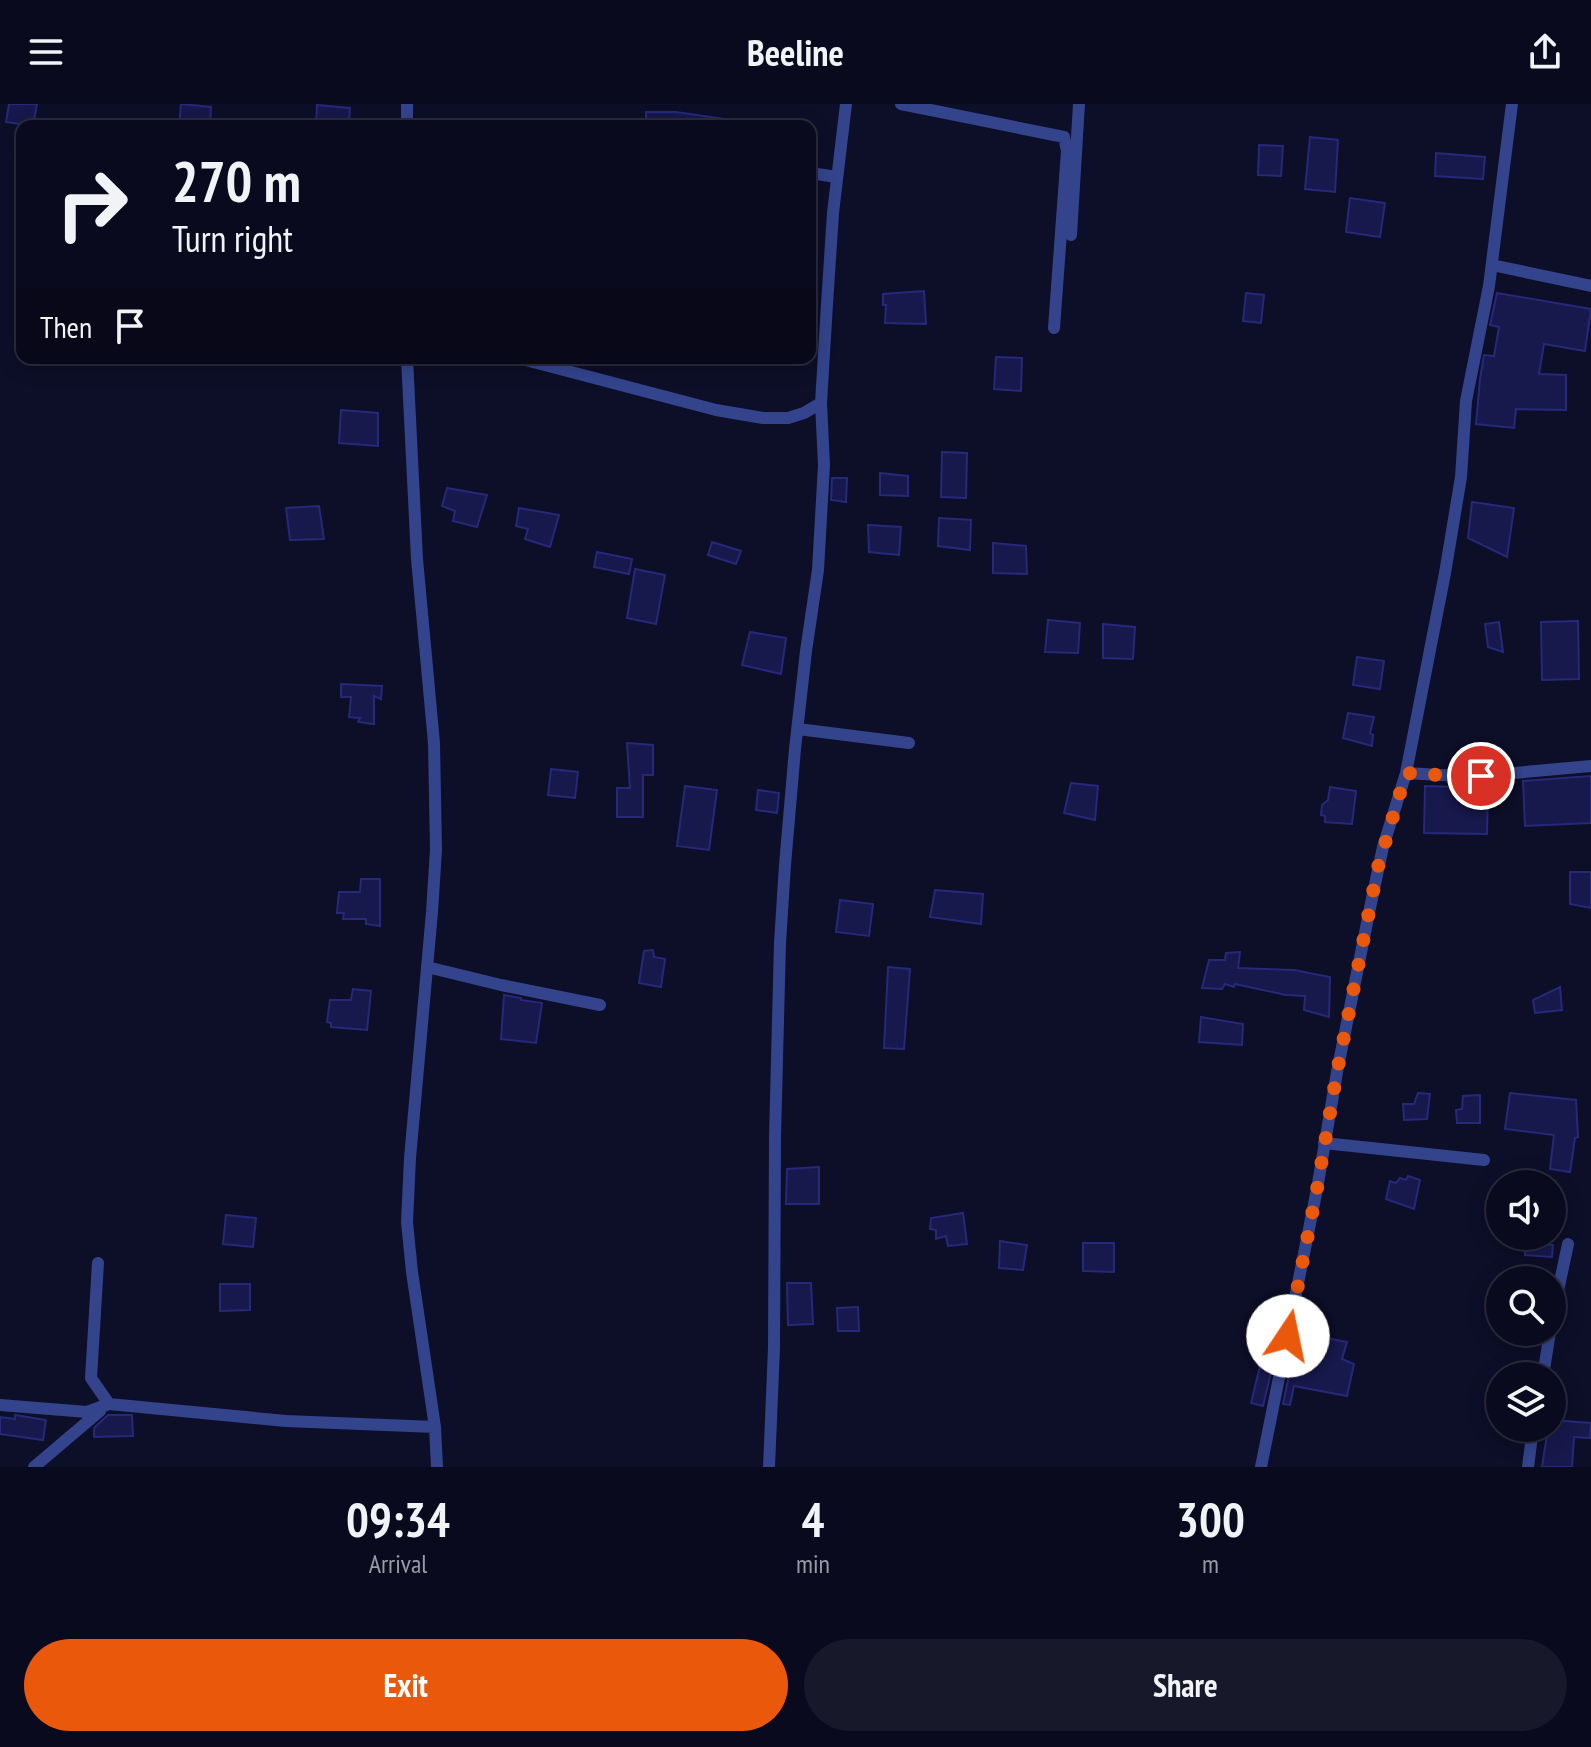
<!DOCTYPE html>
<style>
body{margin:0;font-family:"PT Sans Narrow",sans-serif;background:#18182b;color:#f1f3f6;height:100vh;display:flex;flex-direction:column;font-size:30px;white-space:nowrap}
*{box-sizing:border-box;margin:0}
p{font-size:26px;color:#999aa4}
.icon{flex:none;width:44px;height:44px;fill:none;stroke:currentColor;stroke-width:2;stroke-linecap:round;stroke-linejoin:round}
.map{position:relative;height:1363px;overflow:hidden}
.drawer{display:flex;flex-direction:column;background:#0a0a1e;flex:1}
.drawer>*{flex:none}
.banner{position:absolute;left:16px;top:16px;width:800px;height:244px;border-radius:16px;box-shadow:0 4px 20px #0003,0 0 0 2px #2a2b3c;background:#0a0a1e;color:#f1f3f6;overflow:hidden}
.fabs{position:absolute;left:1486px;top:1066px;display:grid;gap:16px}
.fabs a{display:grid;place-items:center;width:80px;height:80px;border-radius:50%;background:#0a0a1e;box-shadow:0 4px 20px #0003,0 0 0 2px #2a2b3c;font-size:40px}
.pin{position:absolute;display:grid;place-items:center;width:68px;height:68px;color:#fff;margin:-34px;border:4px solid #fff;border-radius:50%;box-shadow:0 2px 8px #0007}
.me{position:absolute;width:88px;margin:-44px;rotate:11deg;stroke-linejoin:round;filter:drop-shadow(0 0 6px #0008)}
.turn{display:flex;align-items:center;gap:28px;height:168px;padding:0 24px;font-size:36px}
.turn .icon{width:104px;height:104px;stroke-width:2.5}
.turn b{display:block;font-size:56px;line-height:68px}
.then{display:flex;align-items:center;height:76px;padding:0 24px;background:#0003;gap:16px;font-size:30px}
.eta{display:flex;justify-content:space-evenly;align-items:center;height:136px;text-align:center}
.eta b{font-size:48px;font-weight:700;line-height:56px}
.primary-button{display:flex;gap:16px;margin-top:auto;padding:16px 24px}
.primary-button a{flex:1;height:92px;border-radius:48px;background:#ea580c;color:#fff;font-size:32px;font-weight:700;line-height:92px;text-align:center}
.primary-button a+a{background:#18182b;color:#f1f3f6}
header{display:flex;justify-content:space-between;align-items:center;height:104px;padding:0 24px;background:#0a0a1e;font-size:36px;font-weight:700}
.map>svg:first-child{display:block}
.building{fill:#17184b;stroke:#26297a;stroke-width:2}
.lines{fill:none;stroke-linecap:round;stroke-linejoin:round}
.street{stroke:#33448c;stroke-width:12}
.route{stroke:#ea580c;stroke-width:14;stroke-dasharray:0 25.2}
</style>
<header><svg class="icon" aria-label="menu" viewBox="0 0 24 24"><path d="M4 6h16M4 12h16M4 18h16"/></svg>Beeline<svg class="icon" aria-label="share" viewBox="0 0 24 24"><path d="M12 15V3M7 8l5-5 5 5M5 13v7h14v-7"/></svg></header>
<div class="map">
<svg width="1591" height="1363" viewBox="0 0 1591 1363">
<rect width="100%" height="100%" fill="#0d0e28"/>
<path class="building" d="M9,0H37L33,22L6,18Z
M181,0L211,3L210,22H179Z
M317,1L350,4L349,22H316Z
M646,8H676L725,15V22H646Z
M1310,33L1338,36L1335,88L1305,85Z
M1259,41L1283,42L1281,72L1258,71Z
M1436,49L1485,53L1483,75L1435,72Z
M1350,94L1385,99L1380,133L1346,128Z
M924,187L926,220L885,219L886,201H883V190Z
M1246,189L1264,191L1261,219L1243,217Z
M1497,189L1591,205L1585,247L1544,240L1539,270L1566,271V306L1516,305L1514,324L1476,320L1480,275L1484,251L1494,252L1499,223L1490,221Z
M996,253L1022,254L1021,287L994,285Z
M341,306L378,309V342L339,339Z
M942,348L967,349L966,394L941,393Z
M880,369L908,372V392L880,391Z
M832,374H847L846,398L831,396Z
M447,384L487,391L477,423L453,417L455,407L442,402Z
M1472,398L1514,404L1507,453L1468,434Z
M319,402L324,435L290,436L286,404Z
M519,404L559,411L550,443L525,435L528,425L516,422Z
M939,414L971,416L970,446L938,442Z
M868,421L901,423L899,451L869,448Z
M712,438L741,447L736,460L708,451Z
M993,439L1026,442L1027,470L993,469Z
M597,448L632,455L629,470L594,463Z
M635,465L665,471L656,520L627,514Z
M1048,516L1080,519L1078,549L1045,548Z
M1578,517L1579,575L1542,576L1541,518Z
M1499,518L1503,548L1488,543L1485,520Z
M1103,520L1135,523L1133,555L1103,554Z
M750,528L786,534L781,570L742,561Z
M1357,553L1384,557L1380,585L1353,581Z
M341,580L382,582L381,595L374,592V620L358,618L360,614L349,613L351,593H341Z
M1348,609L1374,613L1370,629L1373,631L1372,642L1343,634Z
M627,639L653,641V671H643V713H617V684H630Z
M551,665L578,668L575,694L548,691Z
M1591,672V719L1525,722L1523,677Z
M1071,679L1098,682L1095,716L1064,709Z
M685,682L717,686L709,746L677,742Z
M1425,682L1488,684L1487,730L1424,729Z
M1330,683L1356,687L1352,720L1325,718V712L1321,711L1322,701L1328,696Z
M758,686L779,689L777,709L756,706Z
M1570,768H1591V804L1570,800Z
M361,775H380V822L366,820V815H343L344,809H337L339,788H360Z
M935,786L983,790L981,820L930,813Z
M840,796L873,800L869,832L836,828Z
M653,846L654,853L665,855L661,883L639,879L644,847Z
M1240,848L1238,864L1294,866L1330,873L1329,913L1304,906L1305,892L1286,891L1235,880L1234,883L1225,880L1222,885L1202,884L1209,856H1225L1226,849Z
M888,863L910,865L904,945L884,944Z
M1560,883L1562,906L1535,909L1533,896Z
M353,885L371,887L367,926L331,923V919L327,918L330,896H351Z
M504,891L521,894V896L542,899L536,939L501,935Z
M1201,913L1243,920L1242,941L1199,938Z
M1418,989L1430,990L1427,1015L1404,1016L1403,1000H1414Z
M1510,989L1576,996L1578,1033L1575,1034L1570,1068L1550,1065L1554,1031L1505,1025Z
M1480,991V1019H1457L1456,1006L1462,1005L1463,992Z
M819,1063V1100H786L787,1065Z
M1408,1072L1420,1076L1414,1105L1386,1095L1390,1077L1396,1079L1400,1074L1406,1076Z
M963,1109L967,1140L948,1142L946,1132L936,1135V1126L930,1125L931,1114Z
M226,1111L256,1114L253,1143L223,1140Z
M1000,1137L1027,1141L1023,1166L999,1164Z
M1083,1139H1114V1168L1083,1167Z
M1526,1139L1553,1141L1552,1153L1525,1151Z
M787,1179H811L813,1220L788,1221Z
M220,1180H250V1206L220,1207Z
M858,1203L859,1227H838L837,1204Z
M1316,1232L1347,1238L1342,1255L1354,1260L1347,1292L1294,1282L1290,1301L1283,1300L1293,1252L1311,1255Z
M1260,1262L1272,1264L1263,1302L1251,1299Z
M15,1311L46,1316L43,1336L0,1330V1313L15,1315Z
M108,1311H132L133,1332L94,1333V1324Z
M1552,1316L1591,1319L1590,1334L1574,1333L1572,1363H1542L1548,1324H1552Z"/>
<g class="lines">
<path class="street" d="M901,0L1064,33L1067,47L1054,224
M407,22V0
M810,69L837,73
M1071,131L1079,0
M1492,161L1591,182
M407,254L417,455L434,639L436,746L432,808L410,1054L407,1118L412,1168L435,1323L437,1363
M518,254L716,306L763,314H788L804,309L821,299
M798,625L909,639
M1406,669L1457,672H1481L1591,662
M427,863L501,881L600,901
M1324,1039L1484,1056
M98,1159L91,1274L109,1300L286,1317L435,1323
M1552,1215L1568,1140
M1543,1272L1550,1228
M0,1301L87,1308L109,1300
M34,1363L100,1307
M769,1363L774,1244L775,1033L780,839L785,761L795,645L806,547L818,466L824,361L821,299L827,200L833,109L846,0
M1261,1363L1317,1085L1337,968L1371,799L1383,743L1406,669L1445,469L1461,373L1466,297L1489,182L1512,0
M1528,1363L1533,1324"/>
</g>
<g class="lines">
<path class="route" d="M1288,1232L1317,1085L1337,968L1378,763L1406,669L1457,672H1481"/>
</g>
</svg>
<div class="fabs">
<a><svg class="icon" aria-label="sound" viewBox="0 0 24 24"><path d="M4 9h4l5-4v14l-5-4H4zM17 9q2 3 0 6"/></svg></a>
<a><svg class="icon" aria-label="search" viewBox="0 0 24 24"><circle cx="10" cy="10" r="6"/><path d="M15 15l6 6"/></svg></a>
<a><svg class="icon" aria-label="layers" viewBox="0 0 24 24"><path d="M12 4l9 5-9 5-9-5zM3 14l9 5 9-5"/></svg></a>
</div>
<div class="pin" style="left:1481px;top:672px;background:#d93025"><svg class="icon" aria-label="arrive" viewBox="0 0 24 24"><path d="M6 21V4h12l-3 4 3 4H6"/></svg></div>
<svg class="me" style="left:1288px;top:1232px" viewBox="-20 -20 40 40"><circle r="19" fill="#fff"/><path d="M0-13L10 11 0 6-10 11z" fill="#ea580c"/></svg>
<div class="banner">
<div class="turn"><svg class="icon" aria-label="right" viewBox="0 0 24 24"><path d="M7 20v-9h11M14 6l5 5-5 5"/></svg><div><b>270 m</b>Turn right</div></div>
<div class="then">Then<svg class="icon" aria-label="arrive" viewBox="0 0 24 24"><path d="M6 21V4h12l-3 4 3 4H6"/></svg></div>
</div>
</div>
<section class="drawer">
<div class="eta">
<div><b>09:34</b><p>Arrival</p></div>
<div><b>4</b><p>min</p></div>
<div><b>300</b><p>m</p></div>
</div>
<div class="primary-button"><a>Exit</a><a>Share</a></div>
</section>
